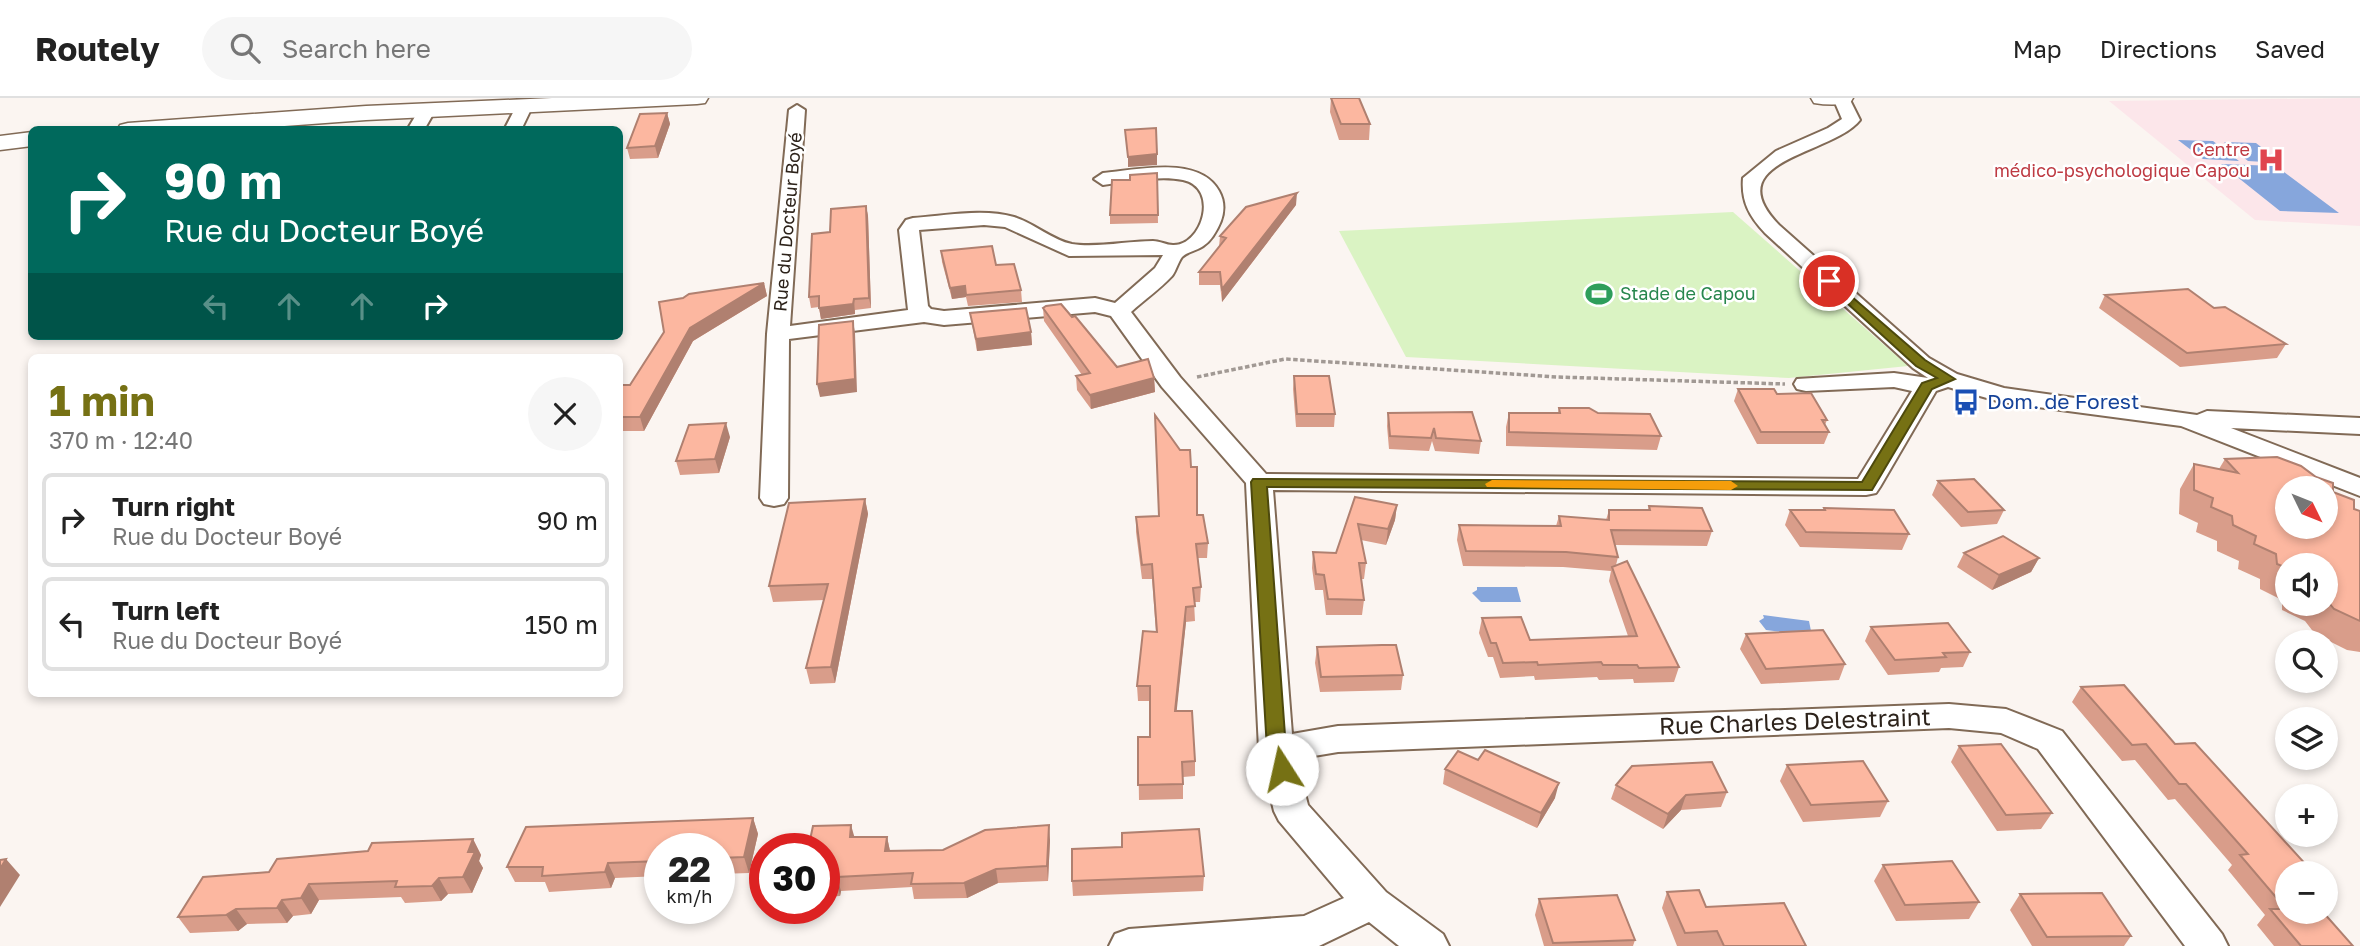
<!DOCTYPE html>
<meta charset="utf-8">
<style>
body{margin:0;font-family:"Golos Text",sans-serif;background:#f6f6f6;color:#222;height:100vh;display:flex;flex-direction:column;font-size:26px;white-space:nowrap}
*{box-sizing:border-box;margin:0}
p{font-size:23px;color:#767676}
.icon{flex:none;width:38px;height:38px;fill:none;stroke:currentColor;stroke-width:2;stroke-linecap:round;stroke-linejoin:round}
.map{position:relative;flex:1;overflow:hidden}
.details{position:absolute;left:28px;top:256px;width:595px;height:343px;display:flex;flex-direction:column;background:#fff;border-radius:10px;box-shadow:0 4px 10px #0003}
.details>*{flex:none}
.guide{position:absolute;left:28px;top:28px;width:595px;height:214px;border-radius:10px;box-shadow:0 4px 10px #0003;background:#00695c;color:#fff;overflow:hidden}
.needle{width:46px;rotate:133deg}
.fabs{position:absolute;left:2275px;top:378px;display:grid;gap:14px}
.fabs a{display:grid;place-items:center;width:63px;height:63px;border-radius:50%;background:#fff;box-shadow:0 4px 10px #0003;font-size:35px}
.speed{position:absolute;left:644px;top:735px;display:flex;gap:14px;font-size:35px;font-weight:700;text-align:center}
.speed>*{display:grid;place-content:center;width:91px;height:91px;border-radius:50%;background:#fff;box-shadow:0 4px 10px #0003;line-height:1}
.speed small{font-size:18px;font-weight:400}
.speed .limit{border:10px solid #d22;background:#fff;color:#111}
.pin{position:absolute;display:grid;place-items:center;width:60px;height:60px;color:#fff;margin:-30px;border:4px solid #fff;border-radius:50%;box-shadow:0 2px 7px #0007}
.me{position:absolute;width:77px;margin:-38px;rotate:350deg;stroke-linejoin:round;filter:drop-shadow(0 0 5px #0008)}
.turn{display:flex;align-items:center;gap:24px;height:147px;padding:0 21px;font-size:32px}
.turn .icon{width:91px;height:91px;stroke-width:2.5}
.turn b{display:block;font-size:49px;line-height:60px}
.lanes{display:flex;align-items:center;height:66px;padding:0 21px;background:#0003;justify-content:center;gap:35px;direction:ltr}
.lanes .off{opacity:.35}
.round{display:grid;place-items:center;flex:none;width:74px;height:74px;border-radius:37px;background:#f6f6f6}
.head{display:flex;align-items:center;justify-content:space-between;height:119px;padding:0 21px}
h1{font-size:42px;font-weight:700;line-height:52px;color:#767114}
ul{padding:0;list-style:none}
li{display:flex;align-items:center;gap:21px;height:94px;margin:0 14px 10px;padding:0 7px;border:4px solid #e0e0e0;border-radius:10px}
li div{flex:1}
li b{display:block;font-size:26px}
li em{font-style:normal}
header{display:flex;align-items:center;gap:42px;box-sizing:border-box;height:98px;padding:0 35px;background:#fff;border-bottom:2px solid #e0e0e0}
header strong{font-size:33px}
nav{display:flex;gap:38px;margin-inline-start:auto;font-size:24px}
.search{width:490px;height:63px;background:#f6f6f6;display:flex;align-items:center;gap:18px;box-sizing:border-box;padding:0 24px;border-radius:38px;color:#767676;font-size:26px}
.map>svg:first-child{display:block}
.medical{fill:#fce6ea}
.green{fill:#daf3c3}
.water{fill:#86a6dc}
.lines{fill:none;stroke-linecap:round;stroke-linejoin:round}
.minor-casing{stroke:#816a56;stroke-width:4}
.major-casing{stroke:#816a56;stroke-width:3}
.path{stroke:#a19994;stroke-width:3.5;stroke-dasharray:4.5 2.5;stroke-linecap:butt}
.minor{fill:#fff;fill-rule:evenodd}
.major{fill:#fff;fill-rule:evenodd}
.wall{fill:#d99d8a;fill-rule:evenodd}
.shaded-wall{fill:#b08070}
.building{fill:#fcb7a0;stroke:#b08070;stroke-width:2;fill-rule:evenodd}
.route{fill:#767114;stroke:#4d490d;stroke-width:2}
.slow{fill:#f59e0b}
.labels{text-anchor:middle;stroke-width:5;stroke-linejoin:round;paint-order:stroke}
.far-health-label{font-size:18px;fill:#be3a42;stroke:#fff;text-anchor:end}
.far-street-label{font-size:18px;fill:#2d231b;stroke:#fff}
.far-leisure-label{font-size:18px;fill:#27864d;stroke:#fff;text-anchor:start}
.transit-label{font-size:21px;fill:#164399;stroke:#fff;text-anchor:start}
.near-street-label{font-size:24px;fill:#2d231b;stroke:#fff}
</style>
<header>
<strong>Routely</strong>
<div class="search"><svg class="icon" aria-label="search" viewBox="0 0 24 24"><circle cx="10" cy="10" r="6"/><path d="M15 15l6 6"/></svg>Search here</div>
<nav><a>Map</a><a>Directions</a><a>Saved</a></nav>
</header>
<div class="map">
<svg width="2360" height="848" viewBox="0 0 2360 848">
<rect width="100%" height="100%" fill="#fbf5f1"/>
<path class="medical" d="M2360,0V128L2255,122L2109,3Z"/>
<path class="green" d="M1733,114L1908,268L1789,280L1406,259L1339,133Z"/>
<path class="water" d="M2178,42L2213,43L2239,63L2203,61Z
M2224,44L2256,45L2281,65L2248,63Z
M2221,66L2276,68L2339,115L2280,113Z
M1477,489H1517L1521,504H1481L1472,495L1477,492Z
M1763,517L1809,523L1812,538L1766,532L1759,523L1764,520Z"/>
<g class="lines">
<g class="minor-casing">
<path id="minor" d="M1833,0H1849L1860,22C1833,57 1715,61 1779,127L1929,260L1957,276L2004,290L2197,317L2207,313L2360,320V336L2231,330L2360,380V398L2181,328L2001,304L1948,289L1936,293L1880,389L1876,395L1866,397L1273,392L1292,636L1338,628L1949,606L2006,611L2062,633L2222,836L2228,848H2185L2038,651L2001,635L1949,630L1338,654L1296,661L1308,707L1386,794L1443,836L1449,848H1399L1369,824L1319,848H1109L1115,836L1129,831L1304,818L1344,800L1279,723L1274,713L1259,651L1246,385L1162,289L1111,218L1095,214L944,227L924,224L789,241L788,400L784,406L774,408L764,406L760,400L767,236L789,12L797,7L805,12L790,228L908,212L899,132L906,122L913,120C945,118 983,110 1014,119C1034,125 1052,142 1072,146C1096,150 1128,143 1153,143C1160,143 1166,147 1173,147C1202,148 1220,90 1183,82C1159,77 1127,84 1103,87L1094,81L1103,75C1137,72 1199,57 1219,93C1228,109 1222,125 1213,138C1202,154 1191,151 1182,159C1178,164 1176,173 1172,178C1160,191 1144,202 1131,214L1180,279L1266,376L1858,381L1912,293L1894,289L1806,293L1797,291L1794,286L1797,281L1894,275L1928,280L1913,270L1765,135C1749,118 1741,103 1743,80L1776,53L1828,30L1842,21ZM984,127L1005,129L1069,158L1163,157L1155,170L1115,205L1095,200L944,213L931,211L928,208L919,132Z
M525,2L533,7L521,32H504L519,3Z
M428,6L436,11L424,32H407L422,7Z"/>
</g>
<g class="major-casing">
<path id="major" d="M552,0H708L705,5L697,6L366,22L230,32H117L120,27L128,25L366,8Z
M1811,0H1853L1850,5C1838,7 1826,7 1814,5Z
M32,34V48L0,52V38Z"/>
</g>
<path class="path" d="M1197,279L1285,261L1557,279L1785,286"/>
<use href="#minor" class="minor"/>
<use href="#major" class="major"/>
</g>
<path class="wall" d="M1331,0H1359L1370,26L1369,42H1339L1330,14Z
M667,15L670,26L658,60L630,61L627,50Z
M1157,75L1158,125L1110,126V117L1130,82Z
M1296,107L1222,204L1220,187H1199V174L1219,149L1220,138Z
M866,108L868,118L871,210L855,212V216L821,221L819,209L811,210L809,199Z
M941,153L996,167L1021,192L1022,204L968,208L966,199L952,201L942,164Z
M764,185L767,198L693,243L644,333H620V287H630Z
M2105,197L2214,210L2286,246L2277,260L2180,269L2099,210Z
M1043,210L1072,219L1117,269L1154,280L1155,294L1091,311L1077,292L1076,278L1082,277L1044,223Z
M970,215L1031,234L1032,247L977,253Z
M1294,278L1335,316L1334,329H1296L1293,291Z
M1738,291L1777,296L1827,322L1825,327L1829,334L1824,346H1757L1734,303Z
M1559,310L1598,315L1661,338L1657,352L1506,348V329L1509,315H1558Z
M1388,315L1481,343L1479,356L1435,353L1432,343L1429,353L1389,351L1387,328Z
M730,339L719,375L680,377L676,363Z
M2225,361L2333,394L2354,411L2360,413V554L2347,552L2315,536L2305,523L2282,512V502L2260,491V481L2238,471L2239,463L2217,453V443L2196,434L2198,425L2179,416L2180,391L2194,366L2219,371ZM2287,467H2326V506H2287Z
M1191,369L1197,417L1208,445L1207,460H1198L1201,489L1200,504H1194L1195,523L1186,524L1176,613L1195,663V678L1183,679V701L1139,702L1138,639H1150V603H1138L1137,588L1156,534L1152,481H1142L1136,434V419L1159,418Z
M1938,383L2004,412L1997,426L1961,429L1932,397Z
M1355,399L1397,407L1395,422L1386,447L1361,442L1366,465L1364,481H1361L1364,502L1362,517H1326L1323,492H1315L1312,470L1313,454L1336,455Z
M865,401L868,416L835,585L810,586L806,570L824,502L773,504L769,488Z
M1649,408L1712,433L1707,448L1615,447L1618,459L1616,467L1679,569L1674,584L1634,585L1633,581L1599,582L1597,579L1535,582L1534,578L1500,580L1493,559H1488L1479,535L1482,520L1530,542L1628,538L1609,483L1611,473L1563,469L1463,468L1457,442L1459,427L1556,428L1559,418L1606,422L1609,412H1648Z
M1824,410L1909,436L1902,452L1800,449L1785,427L1790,412H1823Z
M1964,455L2039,460L2031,474L1992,492L1957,469Z
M1871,529L1970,554L1963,569L1941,570L1939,574L1888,577L1865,543Z
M1746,536L1845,566L1839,582L1761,586L1740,551Z
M1317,549L1403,577L1401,592L1320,594L1315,565Z
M2081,589L2175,646L2310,771L2306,775H2287L2353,848H2274L2257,827L2265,817L2228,772L2232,767L2175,701L2168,702L2135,662L2122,663L2072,604Z
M1959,648L2052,715L2041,731L1997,733L1951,664Z
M1787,667L1888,703L1880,719L1803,724L1780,683Z
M1445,671L1555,700L1537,730L1443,686Z
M1616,687L1727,694L1721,709L1681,712L1663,731L1611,701Z
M753,720L758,736L749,775L719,776V751H660V778L615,780L611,790L549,794L545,784H515L507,769Z
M854,739H887L890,753L943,752L1050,742L1048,783L998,785L967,800L914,801L912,789L841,793L840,798L824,799V751Z
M473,741L481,757L479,763L483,770L472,795L448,796L441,803L405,805L401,799L319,802L311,816L293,818L287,825L247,826L238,833L190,835L178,819L269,774L368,753Z
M1883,767L1979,804L1969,821L1896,823L1874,783Z
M1204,778L1203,793L1073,798L1072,783Z
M1667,794L1706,809L1806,848H1677L1662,810Z
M2020,796L2131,838L2124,848H2032L2010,812Z
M1539,801L1635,842L1633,848H1544L1535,817Z"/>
<path class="shaded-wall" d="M667,15L670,26L658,60L655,48Z
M1157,56V67L1128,69V59Z
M1297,95L1296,107L1222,204V191Z
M866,108L868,118L871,210L869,200Z
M764,185L767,198L693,243L644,333L640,319L690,230Z
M965,188L966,199L952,201L950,190Z
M854,201L855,216L821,221L819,210Z
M853,223L855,235L857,294L820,299L817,286Z
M1031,234L1032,247L977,253L976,241Z
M1154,280L1155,294L1091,311L1090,297Z
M726,325L730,339L719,375L715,361Z
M865,401L868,416L835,585L831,569Z
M1397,407L1395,422L1386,447L1388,431Z
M2039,460L2031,474L1992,492L1999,477Z
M1186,509V524L1175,629V613Z
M1559,685L1555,700L1537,730L1541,715Z
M1686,697L1681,712L1663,731L1668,716Z
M753,720L758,736L749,775L744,759Z
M851,727L855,741L850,739Z
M1049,727L1050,742L1048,783L1047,768Z
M887,739L890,753H885Z
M473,741L481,757L479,763L483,770L472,795L463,779L468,754Z
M6,761L20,777L0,809V771Z
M608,765L615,780L611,790L605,774Z
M996,771L998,785L967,800L964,785Z
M837,779L841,793L840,798L837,784Z
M439,780L448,796L441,803L432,788Z
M309,786L319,802L311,816L301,800Z
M282,802L293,818L287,825L277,810Z
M236,811L247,826L238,833L226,817Z"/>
<path class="building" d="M1331,0H1359L1370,26H1341Z
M667,15L655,48L627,50L640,16Z
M1156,30L1157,56L1128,59L1125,32Z
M1157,75L1158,117H1110L1112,82H1130V77Z
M1297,95L1222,191L1220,174H1199L1226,140L1220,138L1246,109Z
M866,108L869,200L854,201L853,206L819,210V198L809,199L812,136L830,134L831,111Z
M992,148L996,167L1014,166L1021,192L966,197L965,188L950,190L941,153Z
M764,185L690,230L640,319H620V287H630L664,234L659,204L683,200L689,196Z
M2188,191L2214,210L2225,209L2286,246L2187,255L2105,197Z
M1061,206L1072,219L1075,218L1117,269L1148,261L1154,280L1090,297L1076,278L1090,275L1043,210L1046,208Z
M1026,210L1031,234L976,241L970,215Z
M853,223L855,281L817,286L819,227Z
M1294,278H1329L1335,316H1297Z
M1738,291H1774L1777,296L1811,295L1827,322H1822L1829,334H1761Z
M1559,310H1589L1598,315L1650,316L1661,338L1509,334V315H1560Z
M1472,314L1481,343L1436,340L1434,330L1431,340L1390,338L1388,315Z
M1155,317L1180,352H1190L1191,369H1197V417H1203L1208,445L1196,446L1201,489L1193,490L1195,508L1186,509L1175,613H1192L1195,663L1182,664L1183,686L1138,687V639H1150V588H1137L1143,533L1157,534L1152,466L1142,467L1136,419L1159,418Z
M726,325L715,361L676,363L689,327Z
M2277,359L2301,368L2316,379L2333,385V394L2354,402V411L2360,413V523L2334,511L2326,501V467H2287V470L2277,466L2276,456L2254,446L2256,438L2233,427L2232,418L2211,409L2213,400L2194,392V366L2238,375L2225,361ZM2287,390H2326V429H2287Z
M1974,381L2004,412L1968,414L1938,383Z
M1355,399L1397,407L1388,431L1358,426L1366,465H1359L1364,502L1328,501L1324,477L1316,476L1313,454L1336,455Z
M865,401L831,569L806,570L828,486L769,488L789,405Z
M1649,408L1702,410L1712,433L1611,432L1618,459L1566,454L1466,453L1459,427L1561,428L1559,418L1609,422V412H1650Z
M1824,410L1894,412L1909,436L1806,434L1790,412H1825Z
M2003,438L2039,460L1999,477L1964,455Z
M1627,463L1679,569L1639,570L1637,567H1603L1601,564L1538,567L1537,564L1503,565L1496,545H1491L1482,520L1521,519L1530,542L1637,538L1612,469Z
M1948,525L1970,554L1943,555L1946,559L1895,562L1871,529Z
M1823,532L1845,566L1766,571L1746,536Z
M1382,547H1396L1403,577L1321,579L1317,549Z
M2124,587L2175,646L2195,645L2310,771L2287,772L2290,775H2287V814H2323L2353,848H2301L2270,811H2286L2240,757L2248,756L2186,686H2179L2146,646L2132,647L2081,589Z
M2001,646L2052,715L2006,717L1959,648Z
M1485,652L1559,685L1541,715L1445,671L1458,653L1478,662Z
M1863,663L1888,703L1811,707L1787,667Z
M1712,664L1727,694L1686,697L1668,716L1616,687L1632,668Z
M753,720L744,759L719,760V751H660V763L608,765L605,774L542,778L543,769H507L526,729Z
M851,727L850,739H887L885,753L943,752L985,732L1049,727L1047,768L996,771L964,785L911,786L913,775L837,779V784L824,785V751H790L792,743L810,742L813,728Z
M1199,731L1204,778L1072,783V751L1122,749V735Z
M473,741L468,754H475L463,779L439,780L432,788L395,789L397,783L309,786L301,800L282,802L277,810L236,811L226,817L178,819L203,779L269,774L277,761L368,753L372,745Z
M6,761L0,771V762Z
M1952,763L1979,804L1905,807L1883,767Z
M1699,792L1706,809L1784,805L1806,848H1724L1717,833L1685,835L1667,794Z
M2102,795L2131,838L2047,839L2020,796Z
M1617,797L1635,842L1553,845L1539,801Z"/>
<path class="route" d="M1829,179L1925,262L1955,281L1932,291L1872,392L1267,389L1286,651L1291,671L1289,677L1282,679L1275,677L1267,651L1251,384L1253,381L1862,384L1922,285L1937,280L1916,268L1825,185L1823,183Z"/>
<path class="slow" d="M1492,382L1731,383L1738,388L1731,392L1487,389L1485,386Z"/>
<defs>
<g id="hospital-bare" transform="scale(2.1)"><path d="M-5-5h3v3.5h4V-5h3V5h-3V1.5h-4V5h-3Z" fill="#e0444e" stroke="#fff" stroke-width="2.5" paint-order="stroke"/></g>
<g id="stadium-bare" transform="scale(2.1)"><path d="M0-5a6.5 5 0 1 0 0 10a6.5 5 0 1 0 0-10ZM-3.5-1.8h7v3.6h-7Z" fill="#2e9e5b" stroke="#fff" stroke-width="2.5" paint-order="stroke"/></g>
<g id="bus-bare" transform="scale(2.1)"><path d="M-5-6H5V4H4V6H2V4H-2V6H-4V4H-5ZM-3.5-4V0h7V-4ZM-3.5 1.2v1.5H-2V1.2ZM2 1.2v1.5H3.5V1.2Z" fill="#1a4fb4" stroke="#fff" stroke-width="2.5" paint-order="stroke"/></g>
</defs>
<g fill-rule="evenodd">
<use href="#hospital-bare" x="2271" y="62"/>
<use href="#stadium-bare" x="1599" y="196"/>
<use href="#bus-bare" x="1966" y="304"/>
</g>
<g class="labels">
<g class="far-health-label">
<text x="2250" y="58">Centre<tspan x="2250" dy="21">médico-psychologique Capou</tspan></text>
</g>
<g class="far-street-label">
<text transform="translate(788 124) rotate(-85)" y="6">Rue du Docteur Boyé</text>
</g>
<g class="far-leisure-label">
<text x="1620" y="202">Stade de Capou</text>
</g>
<g class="transit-label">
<text x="1987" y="311">Dom. de Forest</text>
</g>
<g class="near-street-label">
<text transform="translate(1795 624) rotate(-2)" y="8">Rue Charles Delestraint</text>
</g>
</g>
</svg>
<div class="fabs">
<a><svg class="needle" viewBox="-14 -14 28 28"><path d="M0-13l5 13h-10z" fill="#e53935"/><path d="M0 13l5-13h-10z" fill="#767676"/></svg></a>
<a><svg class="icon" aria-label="sound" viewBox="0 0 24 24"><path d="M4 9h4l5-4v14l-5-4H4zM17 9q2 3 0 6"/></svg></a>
<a><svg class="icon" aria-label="search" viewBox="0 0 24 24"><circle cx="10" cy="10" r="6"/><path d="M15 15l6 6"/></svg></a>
<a><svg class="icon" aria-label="layers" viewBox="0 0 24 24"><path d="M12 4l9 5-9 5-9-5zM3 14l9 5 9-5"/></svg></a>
<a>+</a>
<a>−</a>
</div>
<div class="speed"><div>22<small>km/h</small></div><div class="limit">30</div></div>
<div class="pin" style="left:1829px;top:183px;background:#d93025"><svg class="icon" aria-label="arrive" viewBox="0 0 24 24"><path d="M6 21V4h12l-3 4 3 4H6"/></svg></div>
<svg class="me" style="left:1282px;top:671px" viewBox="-20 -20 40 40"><circle r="19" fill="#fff"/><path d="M0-13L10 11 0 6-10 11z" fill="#767114"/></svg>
<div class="guide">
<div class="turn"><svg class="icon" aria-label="right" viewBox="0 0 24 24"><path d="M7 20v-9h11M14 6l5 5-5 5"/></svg><div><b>90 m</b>Rue du Docteur Boyé</div></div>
<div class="lanes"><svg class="icon off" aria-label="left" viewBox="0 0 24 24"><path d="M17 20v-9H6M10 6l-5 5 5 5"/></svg><svg class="icon off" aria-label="ahead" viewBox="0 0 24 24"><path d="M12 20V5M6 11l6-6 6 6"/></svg><svg class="icon off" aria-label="ahead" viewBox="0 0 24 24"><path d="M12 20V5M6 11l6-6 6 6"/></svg><svg class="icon" aria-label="right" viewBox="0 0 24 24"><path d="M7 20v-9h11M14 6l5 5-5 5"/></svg></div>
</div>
<section class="details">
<div class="head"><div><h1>1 min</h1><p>370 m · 12:40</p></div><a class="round"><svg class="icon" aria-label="close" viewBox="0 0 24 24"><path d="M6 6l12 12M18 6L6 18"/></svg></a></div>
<ul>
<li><svg class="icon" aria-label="right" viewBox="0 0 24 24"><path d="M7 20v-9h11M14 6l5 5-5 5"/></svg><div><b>Turn right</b><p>Rue du Docteur Boyé</p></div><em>90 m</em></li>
<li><svg class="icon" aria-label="left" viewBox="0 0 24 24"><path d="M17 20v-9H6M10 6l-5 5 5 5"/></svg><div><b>Turn left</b><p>Rue du Docteur Boyé</p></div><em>150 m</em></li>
</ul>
</section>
</div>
